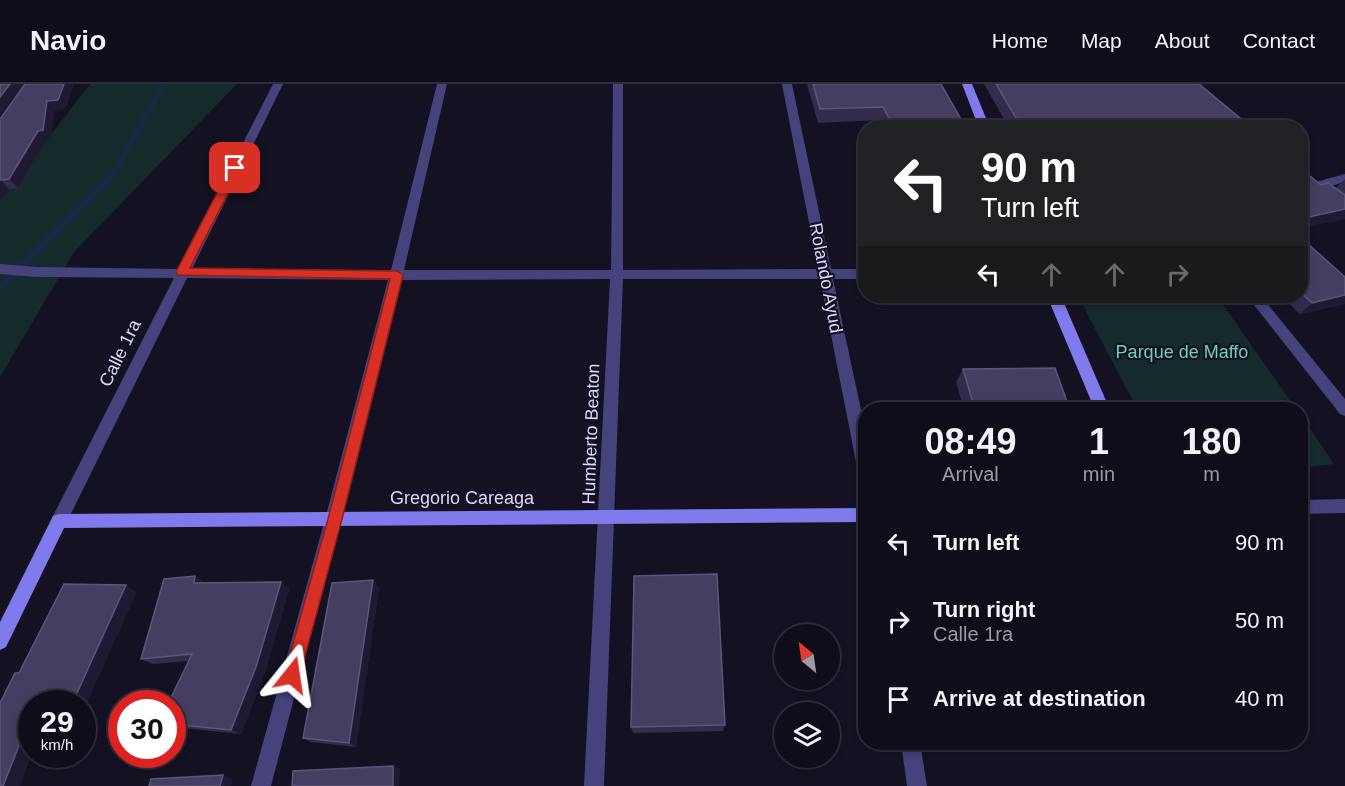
<!DOCTYPE html>
<style>
body{margin:0;font-family:Helvetica,sans-serif;background:#1d1b27;color:#f1f3f6;height:100vh;display:flex;flex-direction:column;font-size:22px;white-space:nowrap}
*{box-sizing:border-box;margin:0}
p{font-size:20px;color:#9b9ca2}
.icon{flex:none;width:33px;height:33px;fill:none;stroke:currentColor;stroke-width:2;stroke-linecap:round;stroke-linejoin:round}
.map{position:relative;flex:1;overflow:hidden}
.drawer{position:absolute;left:858px;top:318px;width:450px;height:348px;display:flex;flex-direction:column;background:#0f0d1a;border-radius:24px;box-shadow:0 3px 9px #0003,0 0 0 2px #2f2d39}
.drawer>*{flex:none}
.banner{position:absolute;left:858px;top:36px;width:450px;height:183px;border-radius:24px;box-shadow:0 3px 9px #0003,0 0 0 2px #2f2d39;background:#202124;color:#fff;overflow:hidden}
.needle{width:39px;rotate:331deg}
.fabs{position:absolute;left:774px;top:540px;display:grid;gap:12px}
.fabs a{display:grid;place-items:center;width:66px;height:66px;border-radius:50%;background:#0f0d1a;box-shadow:0 3px 9px #0003,0 0 0 2px #2f2d39;font-size:30px}
.speed{position:absolute;left:18px;top:606px;display:flex;gap:12px;font-size:30px;font-weight:700;text-align:center}
.speed>*{display:grid;place-content:center;width:78px;height:78px;border-radius:50%;background:#0f0d1a;box-shadow:0 3px 9px #0003,0 0 0 2px #2f2d39;line-height:1}
.speed small{font-size:15px;font-weight:400}
.speed .limit{border:9px solid #d22;background:#fff;color:#111}
.pin{position:absolute;display:grid;place-items:center;width:51px;height:51px;color:#fff;margin:-26px;border-radius:12px;box-shadow:0 3px 9px #0006}
.me{position:absolute;width:66px;margin:-33px;rotate:15deg;stroke-linejoin:round;filter:drop-shadow(0 0 4px #0008)}
.turn{display:flex;align-items:center;gap:21px;height:126px;padding:0 24px;font-size:27px}
.turn .icon{width:78px;height:78px;stroke-width:2.5}
.turn b{display:block;font-size:42px;line-height:51px}
.lanes{display:flex;align-items:center;height:57px;padding:0 24px;background:#0003;justify-content:center;gap:30px;direction:ltr}
.lanes .off{opacity:.35}
.eta{display:flex;justify-content:space-evenly;align-items:center;height:102px;text-align:center}
.eta b{font-size:36px;font-weight:700;line-height:42px}
ul{padding:0;list-style:none}
li{display:flex;align-items:center;gap:18px;height:78px;padding:0 24px}
li div{flex:1}
li b{display:block;font-size:22px}
li em{font-style:normal}
header{display:flex;align-items:center;gap:36px;box-sizing:border-box;height:84px;padding:0 30px;background:#0f0d1a;border-bottom:2px solid #2f2d39}
header strong{font-size:28px}
nav{display:flex;gap:33px;margin-inline-start:auto;font-size:21px}
.map>svg:first-child{display:block}
.green{fill:#152b2b}
.lines{fill:none;stroke-linecap:round;stroke-linejoin:round}
.stream{fill:#162846;fill-rule:evenodd}
.minor{fill:#46427b;fill-rule:evenodd}
.tertiary{fill:#46427b;fill-rule:evenodd}
.secondary{fill:#807aed;fill-rule:evenodd}
.wall{fill:#342c4d}
.shaded-wall{fill:#1f1934}
.building{fill:#463e60;stroke:#5d5678;stroke-width:1.5}
.route{fill:#d93025;stroke:#8d1f18;stroke-width:1.5}
.labels{text-anchor:middle;stroke-width:4.5;stroke-linejoin:round;paint-order:stroke}
.street-label{font-size:18px;fill:#dcd7fa;stroke:#141122}
.park-label{font-size:18px;fill:#6cd0ba;stroke:#141122}
</style>
<header>
<strong>Navio</strong>
<nav><a>Home</a><a>Map</a><a>About</a><a>Contact</a></nav>
</header>
<div class="map">
<svg width="1345" height="702" viewBox="0 0 1345 702">
<rect width="100%" height="100%" fill="#141122"/>
<path class="green" d="M90,0H237L74,168L0,293V117Z
M1078,212H1217L1296,325H1137Z
M1301,331L1334,380L1301,384Z"/>
<g class="lines">
<path class="stream" d="M161,0H167L115,93L3,205L0,206V198L110,90Z"/>
<path class="minor" d="M273,0H283L192,185L391,186L437,0H447L404,186H611L613,0H623V186L818,185L782,0H792L831,185H866V195H833L866,349V395L861,393L858,388L820,195H623L604,702H584L610,195L401,196L340,439L271,702H251L324,439L388,196L187,194L65,442L59,444L53,442L51,437L53,432L174,194L37,193L0,190V180L37,183L179,185Z
M1345,90V98L1316,106L1310,102L1312,99Z
M1247,212H1261L1345,315V332L1340,330Z
M901,658H920L927,702H907Z"/>
<path class="tertiary" d="M1345,415V429L1300,430V416Z"/>
<path class="secondary" d="M962,0H972L990,44H979Z
M1047,212H1061L1110,326H1095Z
M866,424V438L64,444L6,563L0,566V538L53,432L59,430Z"/>
</g>
<path class="wall" d="M25,0H74L65,25L54,27L51,55L46,56L18,104L9,105L0,116V35Z
M807,0H941L966,44H883L880,36L818,39Z
M984,0H1199L1252,44H1009Z
M1300,84L1321,101L1335,105L1345,95V135L1300,144Z
M1300,153L1345,193V220L1300,230L1281,212H1300Z
M963,285L1070,326H964L956,298Z
M195,492L205,499L281,498L289,505L265,588L241,650L172,643V620L189,577L153,580L141,575Z
M373,496L379,503L356,663L311,658L303,654Z
M725,641L723,647L633,649L631,643Z"/>
<path class="shaded-wall" d="M10,0H24L0,32V13Z
M64,0H74L65,25L54,27L51,55L46,56L18,104L9,95L47,17Z
M0,96H1L9,105L0,116Z
M1345,125V135L1300,144V135Z
M1345,211V220L1300,230L1312,219Z
M195,492L205,499H194Z
M373,496L379,503L356,663L349,659Z
M281,498L289,505L265,588L241,650L231,646Z
M126,501L137,508L82,630V620H72Z
M30,634L32,635V670L20,702H3Z
M393,682L400,685L399,702H393Z
M223,691L233,694L231,702H220Z"/>
<path class="building" d="M0,0H10L0,13Z
M25,0H64L58,16L47,17L43,46L38,47L9,95L0,96V35Z
M813,0H941L966,44H894L883,23L820,25Z
M996,0H1199L1252,44H1022Z
M1300,84L1321,101L1328,99L1345,111V125L1300,135Z
M1300,153L1345,193V211L1312,219L1300,208Z
M1055,284L1070,326H975L963,285Z
M717,490L725,641L631,643L634,492Z
M195,492L194,499L281,498L256,583L231,646L172,640V620H168L192,570L141,575L164,495Z
M373,496L349,659L303,654L332,499Z
M64,500L126,501L72,620H32V634H30L3,702H0V619L15,589H19Z
M393,682V702H292L293,687Z
M223,691L220,702H149L151,695Z"/>
<path class="route" d="M235,80L241,84L190,184L397,187L403,191L342,435L300,591L298,597L292,599L286,597L284,591L328,435L390,195L178,191L176,188L230,84Z"/>
<g class="labels">
<g class="street-label">
<text transform="translate(826 194) rotate(79)" y="6">Rolando Ayud</text>
<text transform="translate(120 269) rotate(-64)" y="6">Calle 1ra</text>
<text transform="translate(591 350) rotate(-88)" y="6">Humberto Beaton</text>
<text x="462" y="420">Gregorio Careaga</text>
</g>
<g class="park-label">
<text x="1182" y="274">Parque de Maffo</text>
</g>
</g>
</svg>
<div class="fabs">
<a><svg class="needle" viewBox="-14 -14 28 28"><path d="M0-13l5 13h-10z" fill="#e53935"/><path d="M0 13l5-13h-10z" fill="#9b9ca2"/></svg></a>
<a><svg class="icon" aria-label="layers" viewBox="0 0 24 24"><path d="M12 4l9 5-9 5-9-5zM3 14l9 5 9-5"/></svg></a>
</div>
<div class="speed"><div>29<small>km/h</small></div><div class="limit">30</div></div>
<div class="pin" style="left:235px;top:84px;background:#d93025"><svg class="icon" aria-label="arrive" viewBox="0 0 24 24"><path d="M6 21V4h12l-3 4 3 4H6"/></svg></div>
<svg class="me" style="left:292px;top:591px" viewBox="-20 -20 40 40"><path d="M0-17L14 15 0 8-14 15z" fill="#d93025" stroke="#fff" stroke-width="4"/></svg>
<div class="banner">
<div class="turn"><svg class="icon" aria-label="left" viewBox="0 0 24 24"><path d="M17 20v-9H6M10 6l-5 5 5 5"/></svg><div><b>90 m</b>Turn left</div></div>
<div class="lanes"><svg class="icon" aria-label="left" viewBox="0 0 24 24"><path d="M17 20v-9H6M10 6l-5 5 5 5"/></svg><svg class="icon off" aria-label="ahead" viewBox="0 0 24 24"><path d="M12 20V5M6 11l6-6 6 6"/></svg><svg class="icon off" aria-label="ahead" viewBox="0 0 24 24"><path d="M12 20V5M6 11l6-6 6 6"/></svg><svg class="icon off" aria-label="right" viewBox="0 0 24 24"><path d="M7 20v-9h11M14 6l5 5-5 5"/></svg></div>
</div>
<section class="drawer">
<div class="eta">
<div><b>08:49</b><p>Arrival</p></div>
<div><b>1</b><p>min</p></div>
<div><b>180</b><p>m</p></div>
</div>
<ul>
<li><svg class="icon" aria-label="left" viewBox="0 0 24 24"><path d="M17 20v-9H6M10 6l-5 5 5 5"/></svg><div><b>Turn left</b></div><em>90 m</em></li>
<li><svg class="icon" aria-label="right" viewBox="0 0 24 24"><path d="M7 20v-9h11M14 6l5 5-5 5"/></svg><div><b>Turn right</b><p>Calle 1ra</p></div><em>50 m</em></li>
<li><svg class="icon" aria-label="arrive" viewBox="0 0 24 24"><path d="M6 21V4h12l-3 4 3 4H6"/></svg><div><b>Arrive at destination</b></div><em>40 m</em></li>
</ul>
</section>
</div>
